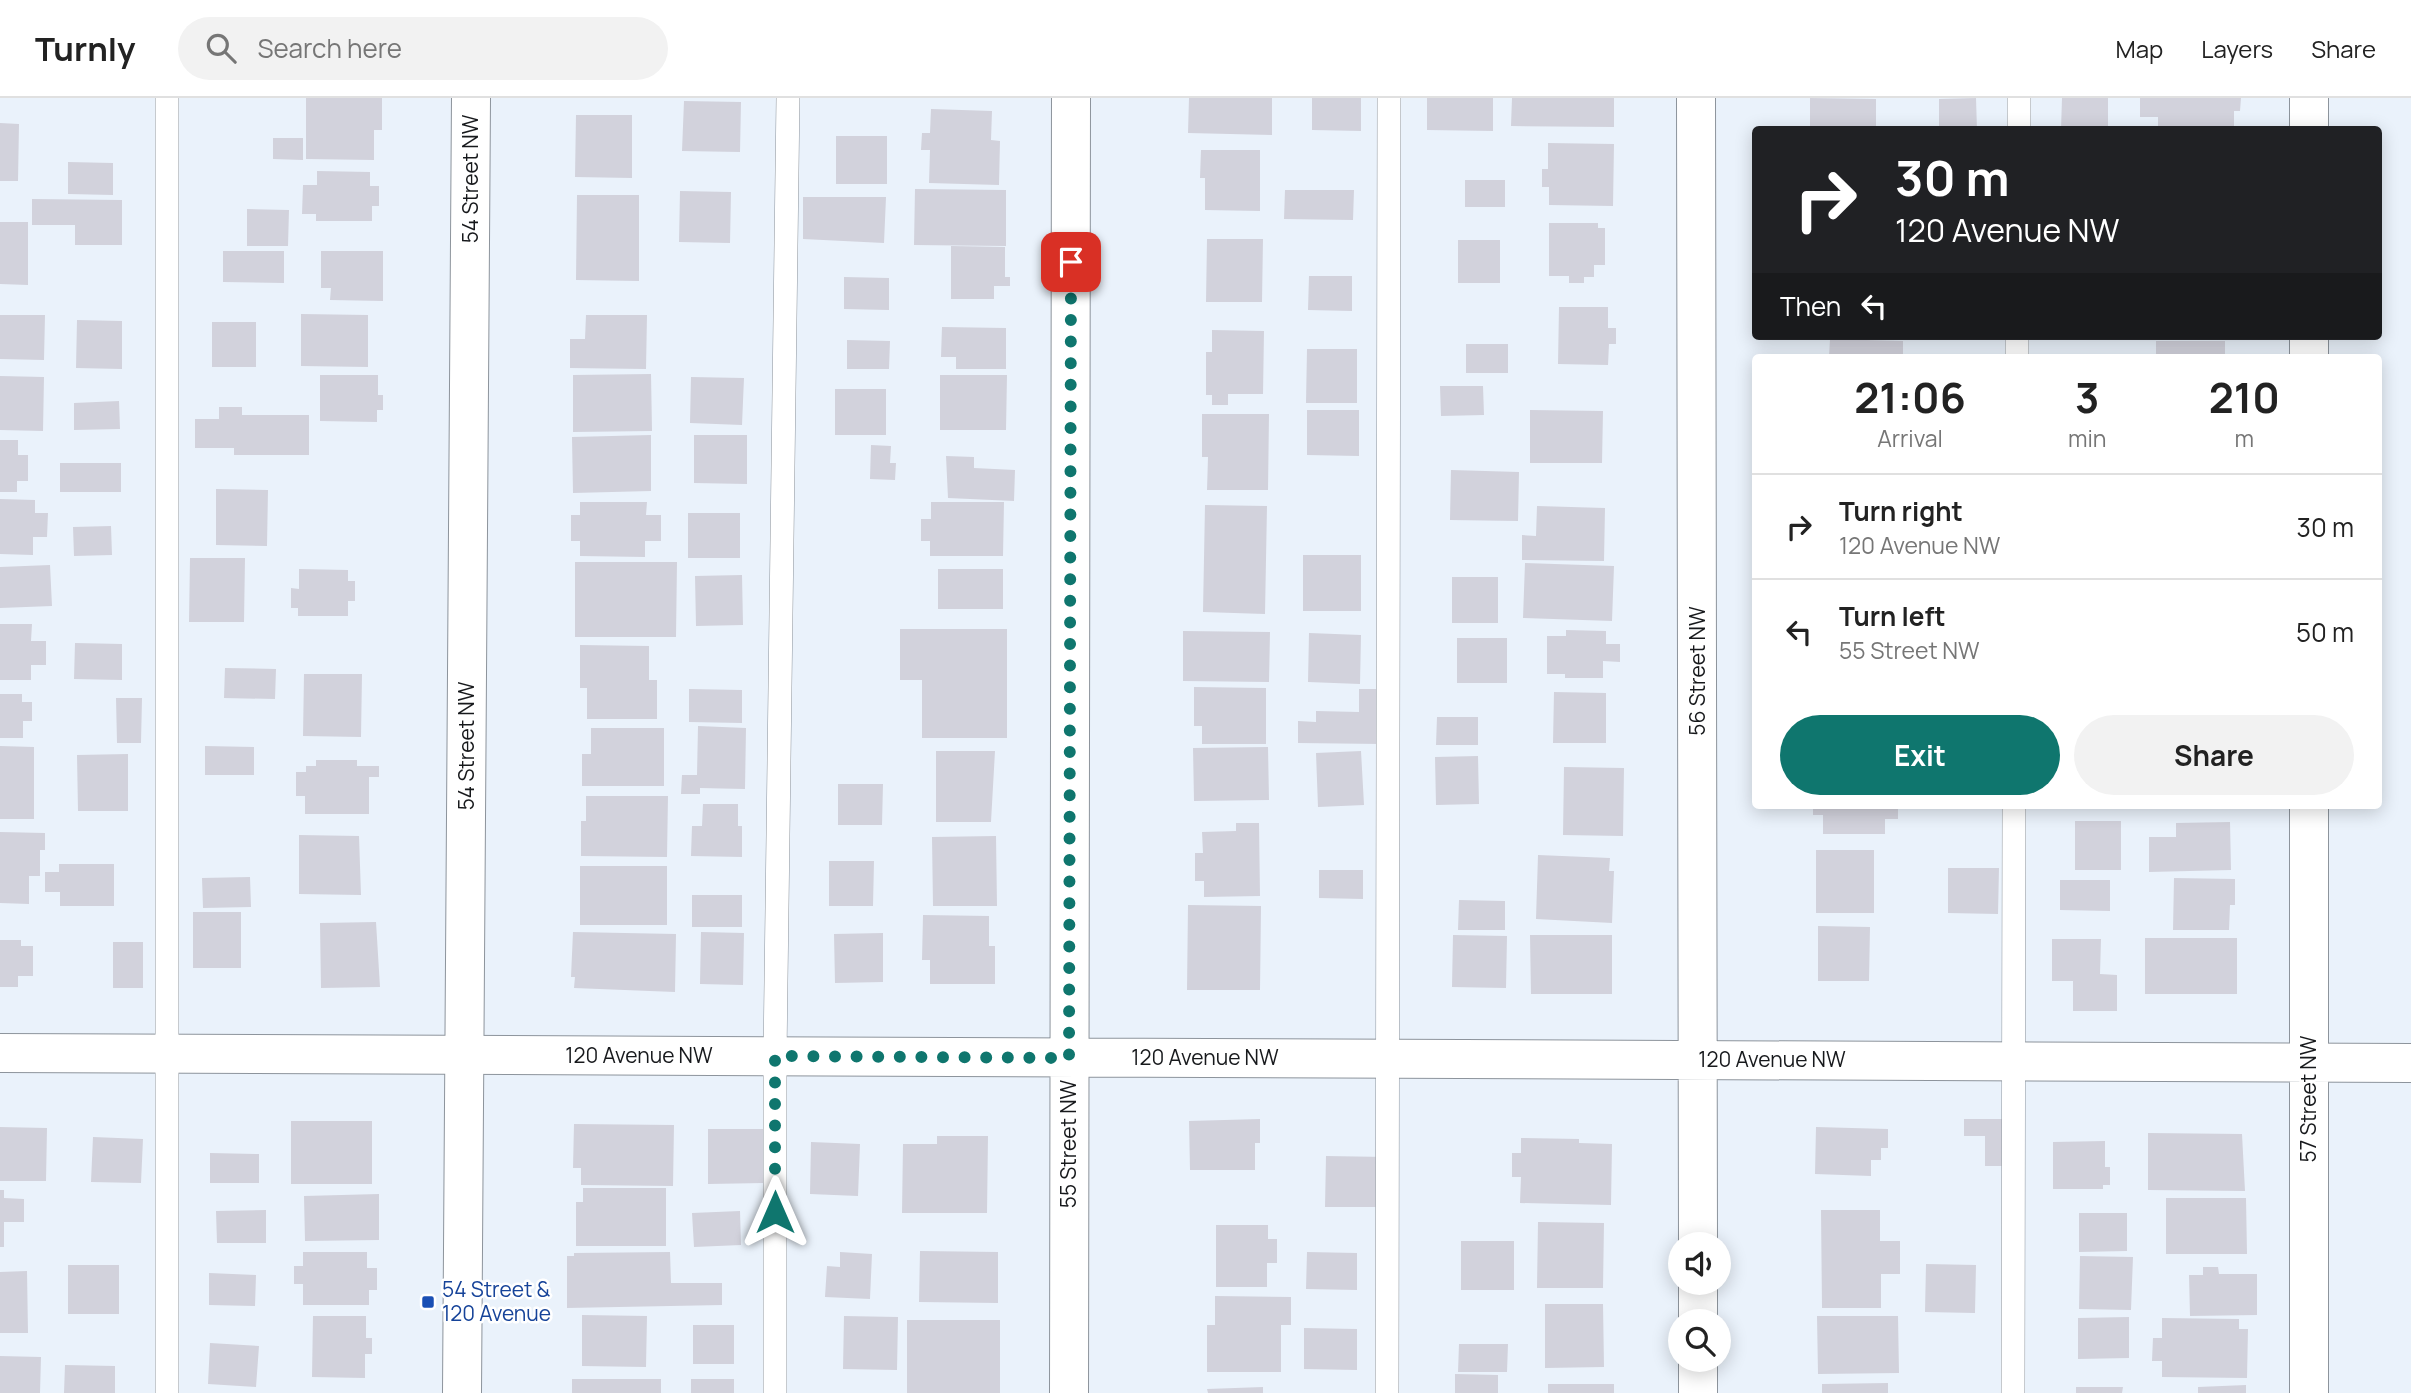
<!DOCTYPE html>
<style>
body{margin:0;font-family:Manrope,sans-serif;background:#f2f2f2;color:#222;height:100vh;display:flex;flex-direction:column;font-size:26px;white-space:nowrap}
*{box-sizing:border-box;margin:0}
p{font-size:23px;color:#767676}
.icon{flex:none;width:38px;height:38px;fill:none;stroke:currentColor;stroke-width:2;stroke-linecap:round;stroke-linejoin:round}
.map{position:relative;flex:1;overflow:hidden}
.panel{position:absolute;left:1752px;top:256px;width:630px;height:455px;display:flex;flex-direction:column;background:#fff;border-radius:7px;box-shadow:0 4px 18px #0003}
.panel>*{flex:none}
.guide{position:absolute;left:1752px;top:28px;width:630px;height:214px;border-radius:7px;box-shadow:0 4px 18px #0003;background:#202124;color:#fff;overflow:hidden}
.tools{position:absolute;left:1668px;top:1134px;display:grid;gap:14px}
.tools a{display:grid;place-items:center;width:63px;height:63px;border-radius:50%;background:#fff;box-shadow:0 4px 18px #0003;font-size:35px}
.pin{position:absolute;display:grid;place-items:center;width:60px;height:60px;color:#fff;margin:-30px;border-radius:14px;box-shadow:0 4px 10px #0006}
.me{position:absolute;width:77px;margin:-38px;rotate:0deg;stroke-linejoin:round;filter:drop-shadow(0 0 5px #0008)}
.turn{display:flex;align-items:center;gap:24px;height:147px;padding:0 28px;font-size:32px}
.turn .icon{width:91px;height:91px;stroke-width:2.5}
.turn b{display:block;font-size:49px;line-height:60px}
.then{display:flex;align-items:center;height:66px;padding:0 28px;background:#0003;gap:14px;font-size:26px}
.eta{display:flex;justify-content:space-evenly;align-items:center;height:119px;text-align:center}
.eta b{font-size:42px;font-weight:700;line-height:49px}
.button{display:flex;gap:14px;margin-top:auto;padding:14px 28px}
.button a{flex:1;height:80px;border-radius:42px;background:#0f766e;color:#fff;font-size:28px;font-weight:700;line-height:80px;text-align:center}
.button a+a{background:#f2f2f2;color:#222}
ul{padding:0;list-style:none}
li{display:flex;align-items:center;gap:21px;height:105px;padding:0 28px;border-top:2px solid #e0e0e0}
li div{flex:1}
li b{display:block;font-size:26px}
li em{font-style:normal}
header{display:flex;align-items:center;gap:42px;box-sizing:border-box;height:98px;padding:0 35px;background:#fff;border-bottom:2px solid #e0e0e0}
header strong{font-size:33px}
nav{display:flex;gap:38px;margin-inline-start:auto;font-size:24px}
.search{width:490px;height:63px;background:#f2f2f2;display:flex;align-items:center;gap:18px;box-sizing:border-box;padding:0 24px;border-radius:38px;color:#767676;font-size:26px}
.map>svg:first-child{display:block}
.building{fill:#d2d2dc}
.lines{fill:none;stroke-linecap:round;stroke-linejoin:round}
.lane-casing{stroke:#8d949c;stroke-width:24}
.street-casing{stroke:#8d949c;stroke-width:40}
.secondary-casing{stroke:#8d949c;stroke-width:40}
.lane{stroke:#fff;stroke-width:23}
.street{stroke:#fff;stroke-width:38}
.secondary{stroke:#fff;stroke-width:38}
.route{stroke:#0f766e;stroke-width:12;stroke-dasharray:0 21.6}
.transit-dot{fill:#1a4fb4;stroke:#fff;stroke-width:2.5}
.labels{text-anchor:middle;stroke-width:5;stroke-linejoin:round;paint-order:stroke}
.street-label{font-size:21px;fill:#17191c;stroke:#fff}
.transit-label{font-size:21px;fill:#164399;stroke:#fff;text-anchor:start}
</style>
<header>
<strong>Turnly</strong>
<div class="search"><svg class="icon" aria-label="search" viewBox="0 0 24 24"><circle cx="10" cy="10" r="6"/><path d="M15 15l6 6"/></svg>Search here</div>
<nav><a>Map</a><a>Layers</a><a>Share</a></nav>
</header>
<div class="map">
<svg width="2411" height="1295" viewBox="0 0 2411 1295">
<rect width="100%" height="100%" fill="#eaf2fb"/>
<path class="building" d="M306,0H382V32H374V62L306,61Z
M1189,0H1272V37L1188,35Z
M1312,0H1361V33L1312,32Z
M1427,0H1493V33L1427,32Z
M1512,0H1614V29L1511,28Z
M1810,0L1876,1V32H1810Z
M1976,0L1977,32H1939V1Z
M2062,0H2108V32H2061Z
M2140,0H2241L2240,13H2234V32H2158V19H2140Z
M684,3L741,4L740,54L682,53Z
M931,11L992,13L991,42L1000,43L999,87L929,85L930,52H921L922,35H930Z
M576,17H632V80L575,79Z
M0,25L19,26L18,83H0Z
M836,38H887V86H836Z
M273,40H303V62L273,61Z
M1548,45L1614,46L1613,108L1549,107V89H1542V71H1548Z
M1201,52H1260V113L1205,112V80H1200Z
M68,64L113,65V97L68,96Z
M317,73L370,74V88H379V108H372V123H316V116H302L303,87H317Z
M1465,82H1505V109H1465Z
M915,91L1006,92V148L914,147Z
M1285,92H1354L1353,122L1284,121Z
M680,93L731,94L730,145L679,144Z
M577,97H639V183L576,182Z
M803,99H886L884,145L803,141Z
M32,101L122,102V147H75V127H32Z
M247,111L289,112L288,148H247Z
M0,124H28V187L0,186Z
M1549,125H1598V130H1605V167H1594V179H1584V185H1569V178H1549Z
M1207,141H1263L1262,204H1206Z
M1458,142H1500V185H1458Z
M951,148L1005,149V179H1010V188H994V201H951Z
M223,153H284V185L223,184Z
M321,153H383V203L330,202L331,190H321Z
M1309,178H1352V213L1308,212Z
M844,179L889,180V212L844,211Z
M1559,209H1608V230H1616V246H1609L1608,267L1558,266Z
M301,216L368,217V269L301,268Z
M0,217H45L44,262L0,261Z
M586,217H647L646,271L570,270V241H585Z
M77,222L122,223V271L76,270Z
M212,224H256V269H212Z
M942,229L1006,230V271H956V259H941Z
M1212,232L1264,233L1263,296H1228V307H1212V297H1206V254H1212Z
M1830,241L1903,243V259H1829Z
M847,242L890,243L889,271H847Z
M2156,243H2225V259H2156Z
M1466,246H1508V275H1466Z
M1307,251H1357V305H1306Z
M651,276L652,333L573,334V277Z
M320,277H378V297H383V312H377V324L320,323Z
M940,277H1007L1006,332H940Z
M0,278L44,279L43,333L0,332Z
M691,279L744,280L742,327L690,325Z
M1440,288H1483L1484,317L1441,318Z
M835,291H886V337H835Z
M119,303L120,331L74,332V305Z
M219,309H242V317H309V357H234V350H195V321H219Z
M1307,312H1359V358L1307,357Z
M1530,312L1603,313L1602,365H1530Z
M1202,316H1269L1268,392H1207L1208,359H1202Z
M651,337V393L573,395L572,339Z
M694,337H747V386L694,385Z
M0,342H18V357H28V383H17V394H0Z
M871,347L891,348L890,365H896L895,382L870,381Z
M946,358L974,359V370L1015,372L1014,403L948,400Z
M60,365H121V394H60Z
M1451,372L1519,374L1518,423L1450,422Z
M216,391L268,392L267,448L216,447Z
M0,401L35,402V415H48L47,439H33V457L0,456Z
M580,404H647L646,417H661V443H645V459L580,458V443H571V417H580Z
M931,404H1004L1003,458H930V443H921V421H931Z
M1205,407L1267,408L1265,516L1203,514Z
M1537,408L1605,410L1604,463L1522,462V437L1536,438Z
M688,415H740V460H688Z
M111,428L112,457L74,458L73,429Z
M1303,457H1361V513H1303Z
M190,460H245L244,524H189Z
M575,464H677L676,539H575Z
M1525,465L1614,468L1612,523L1523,520Z
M50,467L52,508L0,510V469Z
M299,471L348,472V483H355V503H348V518H298V510H291V490L299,491Z
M938,471H1003V511H938Z
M742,477L743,527L696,528L695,478Z
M1452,479H1498V525H1452Z
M0,526H32L31,543H46V567H31V582H0Z
M900,531H1007V640H922V582H900Z
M1566,532L1606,533V546H1620V564L1603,563V580H1565V576H1547V538H1566Z
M1183,533L1270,534L1269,584L1183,583Z
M1309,535L1361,537L1360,586L1308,584Z
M1457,540H1507V585H1457Z
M75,545L122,546V582L74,581Z
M580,547L649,548V582H657V621H587V590H580Z
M225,570L276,571L275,601L224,600Z
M304,576H362L361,639L303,638Z
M1194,589L1266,590V646H1202V628H1194Z
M689,591L742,592V625L689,624Z
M1359,591H1387L1381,646L1298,645V623L1316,624V613L1359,614Z
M1554,594L1606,595V645H1553Z
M0,596H22V604H32V623H23V640H0Z
M116,600H142L141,645H117Z
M1437,619H1478V647H1436Z
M698,628L746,630L745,691L700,690V696H681L682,677H697Z
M591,630H664V688H582V656H591Z
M0,648L34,649V721H0Z
M205,648L254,649V677H205Z
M1268,649L1269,702L1194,703L1193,650Z
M936,653H995L991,724H936Z
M1361,653L1364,707L1318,709L1316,655Z
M128,656V713H78L77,657Z
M1478,658L1479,706L1436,707L1435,659Z
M316,662H357V668H379V679H369V716H305V698H296V674H306V668H316Z
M1564,669L1624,670L1623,738L1563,737Z
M838,686H883L882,727H838Z
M586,698H668L667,759L581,758V723H586Z
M703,706H738V728H742V759L691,758L692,728H702Z
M1813,707H1898V721H1885V736H1823V717H1813Z
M1938,707H1980V711H1938Z
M2075,723H2121V772H2075Z
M2230,724L2231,772L2149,774V739H2176V725Z
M1236,725H1259L1260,798L1204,799V783H1195V755H1203L1202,734L1236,733Z
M0,734L45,735V752H40V778H29V806L0,805Z
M299,737L359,738L361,797L299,796Z
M996,738L997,808H933L932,739Z
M1816,752H1874V815H1816Z
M1538,757L1610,760L1609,773H1614L1612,825L1536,821Z
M829,763H874L873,808H829Z
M59,766H114V808H60V794H45V774H59Z
M580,768H667V827H580Z
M1948,770H1999L1998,816L1948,815Z
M1319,772H1363V801L1319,800Z
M250,779L251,809L203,810L202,780Z
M2174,780L2235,781V807H2230L2229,832H2173Z
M2060,782H2110V813L2060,812Z
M692,797H742V829H692Z
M1459,802L1505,803V832H1458Z
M1188,807L1261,808L1260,892H1187Z
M193,814H241V870H193Z
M923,817L989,818V848H995V886H930V862H922Z
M376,824L380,889L321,890L320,825Z
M1818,828L1870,829L1869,883H1818Z
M573,834L676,836L675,894L574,890L575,879H571Z
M701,834L744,835L743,887L700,886Z
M883,835V884L835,885L834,836Z
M1453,837L1507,838L1506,890L1452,889Z
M1530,837H1612V896H1531Z
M2145,840H2237V896H2145Z
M2052,841H2101L2100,876L2117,877V913H2073V883H2052Z
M0,842H21V848H33V878H18V889H0Z
M113,844H143V890H113Z
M1260,1021V1045H1255V1072H1190L1189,1023Z
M1964,1021H2010V1068H1985V1038H1964Z
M291,1023H372V1086H291Z
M574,1026L674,1027L673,1088L581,1087V1070H573Z
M0,1029L47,1030L46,1083H0Z
M1816,1029L1888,1031V1050H1881V1062H1871V1078L1815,1076Z
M708,1031H766V1085L708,1086Z
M2148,1035L2242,1036L2245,1093L2148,1092Z
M937,1038H988L987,1115H902L903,1046H937Z
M93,1039L143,1041L141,1085L91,1084Z
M1521,1040L1579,1041V1045L1612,1046L1611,1107L1520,1105L1521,1079H1512V1055H1521Z
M2105,1043V1069H2110V1087H2103V1091H2053V1044Z
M811,1044L860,1046L858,1098L810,1096Z
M210,1055L259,1056V1085H210Z
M1326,1058L1387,1059L1386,1109H1325Z
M583,1090H666V1148H576V1104H583Z
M0,1092H4V1100L24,1101V1124H4V1149H0Z
M379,1096V1142L305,1143L304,1098Z
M2166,1100H2246L2247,1156H2166Z
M266,1112V1145H217L216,1113Z
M1821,1112H1880V1143H1900V1176H1881V1210H1822Z
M740,1113L741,1147L694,1149L692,1115Z
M2079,1115H2127V1153L2079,1154Z
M1538,1124L1604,1125L1603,1190H1537Z
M1216,1127H1268V1141H1277V1165H1267V1189H1216Z
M1461,1143H1514V1192H1461Z
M920,1153L998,1154V1205L919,1204Z
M303,1154H367V1170H377V1192H369V1207H303V1186H294V1168H303Z
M670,1154L671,1185H722V1207L567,1210V1158H574V1155Z
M840,1154L872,1156L870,1201L825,1199L827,1168L840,1169Z
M1307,1154L1357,1155V1192L1306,1191Z
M2080,1158L2133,1159L2131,1212L2079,1211Z
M1926,1166L1976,1167L1975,1215L1925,1214Z
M68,1167H119V1216H68Z
M2203,1169H2218L2219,1176H2257V1217L2190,1218L2189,1177H2203Z
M27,1173L28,1235H0V1174Z
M209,1175L256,1177L255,1208L209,1207Z
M1215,1198L1291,1199V1227H1281V1274H1207V1227H1215Z
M1545,1206H1603L1604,1269L1545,1270Z
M582,1217L647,1218L646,1269L582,1268Z
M313,1218H366V1240H372V1256H365V1280L312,1279Z
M844,1218L898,1219L897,1272L843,1271Z
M1817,1218H1898L1899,1275L1818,1276Z
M2129,1219V1260L2078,1261V1220Z
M2162,1220L2239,1221V1231H2248L2247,1280L2162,1279V1263H2152L2153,1240H2162Z
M907,1222H1000V1295H907Z
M693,1227H734V1266H693Z
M1304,1230L1357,1231V1272L1304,1271Z
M210,1245L259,1248L256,1289L208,1286Z
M1459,1246H1508L1507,1274H1458Z
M0,1258L41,1259L40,1295H0Z
M65,1267L115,1268V1295H64Z
M1455,1276L1498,1277V1295H1455Z
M572,1281H661V1295H572Z
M691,1281H734V1295H691Z
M1888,1285V1295H1822V1286Z
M1548,1286H1614V1295H1548Z
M2246,1287V1295H2198V1289Z
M1263,1289V1295H1208L1207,1291Z
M2076,1289H2123L2122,1295H2076Z"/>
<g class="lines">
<g class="lane-casing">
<path id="lane" d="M2019,32V0
M2017,259V238
M167,1295V0
M775,1295V958L788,0
M1387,1295L1389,0
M2013,1295L2014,707"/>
</g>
<g class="street-casing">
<path id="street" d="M1696,0L1698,1146
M2309,0V32
M2309,238V259
M2309,707V1295
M0,955L2411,965
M1698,1223V1185
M1069,1295L1071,0
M1698,1295V1262"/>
</g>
<g class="secondary-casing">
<path id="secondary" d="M462,1295L471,0"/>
</g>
<use href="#lane" class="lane"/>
<use href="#street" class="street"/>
<use href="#secondary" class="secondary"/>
</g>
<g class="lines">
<path class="route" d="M775,1114V958L1069,960L1071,164"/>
</g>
<rect class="transit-dot" x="421" y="1197" width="14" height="14" rx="3.5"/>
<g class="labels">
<g class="street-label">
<text transform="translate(471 81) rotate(-90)" y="7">54 Street NW</text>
<text transform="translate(1698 573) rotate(-90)" y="7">56 Street NW</text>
<text transform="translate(467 648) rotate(-90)" y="7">54 Street NW</text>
<text x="639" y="965">120 Avenue NW</text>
<text x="1205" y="967">120 Avenue NW</text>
<text x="1772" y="969">120 Avenue NW</text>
<text transform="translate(2309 1001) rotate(-90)" y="7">57 Street NW</text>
<text transform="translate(1069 1046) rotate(-90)" y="7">55 Street NW</text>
</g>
<g class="transit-label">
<text x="442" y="1199">54 Street &amp;<tspan x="442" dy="24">120 Avenue</tspan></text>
</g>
</g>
</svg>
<div class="tools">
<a><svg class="icon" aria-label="sound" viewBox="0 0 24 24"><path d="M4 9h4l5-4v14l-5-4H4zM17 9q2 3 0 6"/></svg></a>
<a><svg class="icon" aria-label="search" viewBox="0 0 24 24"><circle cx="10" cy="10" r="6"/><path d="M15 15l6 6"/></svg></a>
</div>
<div class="pin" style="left:1071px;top:164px;background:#d93025"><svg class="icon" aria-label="arrive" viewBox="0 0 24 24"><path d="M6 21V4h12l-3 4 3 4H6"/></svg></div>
<svg class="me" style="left:775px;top:1114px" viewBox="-20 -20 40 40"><path d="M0-17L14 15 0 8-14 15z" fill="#0f766e" stroke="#fff" stroke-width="4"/></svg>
<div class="guide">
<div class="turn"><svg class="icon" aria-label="right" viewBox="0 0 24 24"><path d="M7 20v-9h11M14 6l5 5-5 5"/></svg><div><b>30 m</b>120 Avenue NW</div></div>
<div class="then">Then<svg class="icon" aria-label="left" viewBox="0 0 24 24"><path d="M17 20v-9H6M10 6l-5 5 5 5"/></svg></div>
</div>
<section class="panel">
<div class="eta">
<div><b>21:06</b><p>Arrival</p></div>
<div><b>3</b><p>min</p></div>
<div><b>210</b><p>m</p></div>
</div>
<ul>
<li><svg class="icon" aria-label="right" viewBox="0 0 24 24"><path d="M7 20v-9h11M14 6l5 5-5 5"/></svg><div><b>Turn right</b><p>120 Avenue NW</p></div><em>30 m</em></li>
<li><svg class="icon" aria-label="left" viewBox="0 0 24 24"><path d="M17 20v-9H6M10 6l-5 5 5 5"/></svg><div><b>Turn left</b><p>55 Street NW</p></div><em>50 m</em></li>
</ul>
<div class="button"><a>Exit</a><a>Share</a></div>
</section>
</div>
